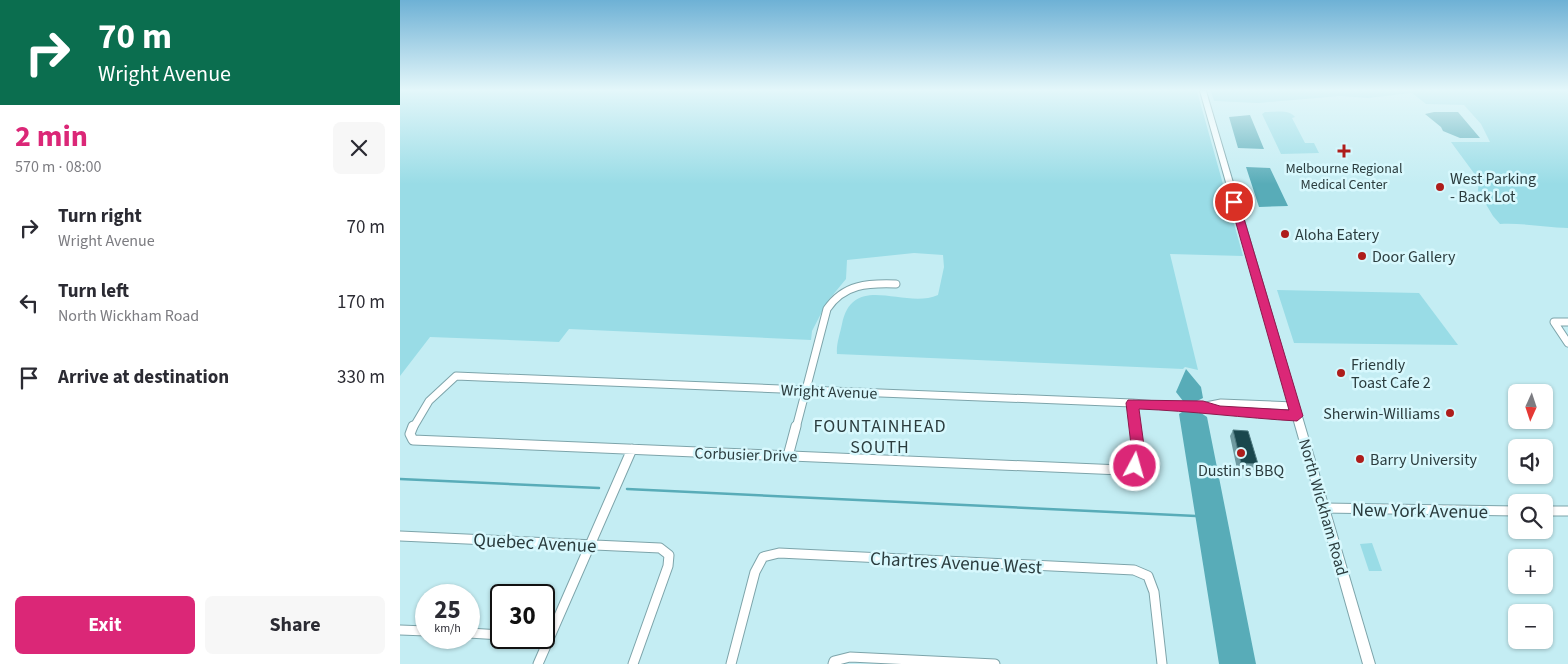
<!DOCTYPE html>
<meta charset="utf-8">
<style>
body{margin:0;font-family:"Source Sans 3",sans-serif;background:#f7f7f7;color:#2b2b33;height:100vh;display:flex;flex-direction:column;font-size:19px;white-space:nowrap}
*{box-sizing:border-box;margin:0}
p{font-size:16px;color:#7c7c81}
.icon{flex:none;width:28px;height:28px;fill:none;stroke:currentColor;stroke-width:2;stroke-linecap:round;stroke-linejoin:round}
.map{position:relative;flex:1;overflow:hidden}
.side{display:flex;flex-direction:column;background:#fff;width:400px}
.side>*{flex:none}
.hud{background:#0b6e4f;color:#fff;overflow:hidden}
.needle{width:32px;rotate:183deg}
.fabs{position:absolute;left:1108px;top:384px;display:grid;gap:10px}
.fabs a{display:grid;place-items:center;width:45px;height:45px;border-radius:8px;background:#fff;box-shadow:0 1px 4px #0004;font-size:25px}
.speed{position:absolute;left:15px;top:584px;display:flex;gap:10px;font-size:25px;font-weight:700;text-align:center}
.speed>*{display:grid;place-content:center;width:65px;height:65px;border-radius:50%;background:#fff;box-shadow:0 1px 4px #0004;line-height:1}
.speed small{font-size:12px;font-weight:400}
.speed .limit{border:2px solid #111;border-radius:8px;background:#fff;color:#111}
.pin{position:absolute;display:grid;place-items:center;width:42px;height:42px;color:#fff;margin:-21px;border:2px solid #fff;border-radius:50%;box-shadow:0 1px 5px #0007}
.me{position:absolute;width:55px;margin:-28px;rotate:6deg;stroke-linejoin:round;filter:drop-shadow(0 0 4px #0008)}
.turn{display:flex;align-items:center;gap:18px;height:105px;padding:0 15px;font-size:22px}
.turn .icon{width:65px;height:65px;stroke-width:2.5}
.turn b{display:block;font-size:35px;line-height:42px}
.round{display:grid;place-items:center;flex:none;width:52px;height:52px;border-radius:8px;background:#f7f7f7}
.overview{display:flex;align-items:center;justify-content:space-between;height:85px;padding:0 15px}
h1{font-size:30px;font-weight:700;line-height:38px;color:#db2777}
.primary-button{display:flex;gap:10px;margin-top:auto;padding:10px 15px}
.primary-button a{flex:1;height:58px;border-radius:8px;background:#db2777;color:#fff;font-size:20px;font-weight:700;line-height:58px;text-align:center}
.primary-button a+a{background:#f7f7f7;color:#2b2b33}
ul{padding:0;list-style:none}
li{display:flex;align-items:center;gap:15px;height:75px;padding:0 15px}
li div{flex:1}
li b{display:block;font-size:19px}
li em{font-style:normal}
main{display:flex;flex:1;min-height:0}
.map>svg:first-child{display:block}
.green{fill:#99dce6}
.water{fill:#58acb8}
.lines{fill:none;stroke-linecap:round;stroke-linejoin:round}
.stream{stroke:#58acb8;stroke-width:2.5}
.minor-far1-casing{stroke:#7da4aa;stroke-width:9}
.minor-casing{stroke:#7da4aa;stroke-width:11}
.major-casing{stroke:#7da4aa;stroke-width:2}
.minor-far1{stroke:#fff;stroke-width:7}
.minor{stroke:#fff;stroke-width:9}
.major{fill:#fff;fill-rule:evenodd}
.wall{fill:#6f9aa0}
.building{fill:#1a474d;stroke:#4d797f}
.route{fill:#db2777;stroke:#8e194d}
.poi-dot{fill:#ae1d1b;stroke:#d7f8fd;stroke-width:2}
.labels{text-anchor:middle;stroke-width:5;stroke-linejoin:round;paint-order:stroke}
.far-poi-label{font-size:14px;fill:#2b3c3e;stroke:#d7f8fd}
.poi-label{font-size:16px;fill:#2b3c3e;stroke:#d7f8fd;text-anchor:start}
.street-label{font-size:16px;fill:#2b3c3e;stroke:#d7f8fd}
.neighbourhood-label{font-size:18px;letter-spacing:1px;fill:#2b3c3e;stroke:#d7f8fd}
.near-street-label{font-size:19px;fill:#2b3c3e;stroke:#d7f8fd}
</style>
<main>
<section class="side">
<div class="hud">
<div class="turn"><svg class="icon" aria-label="right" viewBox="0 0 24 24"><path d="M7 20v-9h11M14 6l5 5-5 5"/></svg><div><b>70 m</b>Wright Avenue</div></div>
</div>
<div class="overview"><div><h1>2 min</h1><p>570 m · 08:00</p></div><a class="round"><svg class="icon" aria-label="close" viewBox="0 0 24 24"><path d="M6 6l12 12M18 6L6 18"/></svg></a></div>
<ul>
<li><svg class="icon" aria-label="right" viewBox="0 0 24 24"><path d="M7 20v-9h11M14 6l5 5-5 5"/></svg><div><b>Turn right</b><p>Wright Avenue</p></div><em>70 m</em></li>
<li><svg class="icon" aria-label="left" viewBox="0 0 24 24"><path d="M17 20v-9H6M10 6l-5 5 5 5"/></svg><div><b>Turn left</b><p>North Wickham Road</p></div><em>170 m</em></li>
<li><svg class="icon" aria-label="arrive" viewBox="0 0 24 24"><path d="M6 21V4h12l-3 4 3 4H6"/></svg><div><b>Arrive at destination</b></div><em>330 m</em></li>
</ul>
<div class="primary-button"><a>Exit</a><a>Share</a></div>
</section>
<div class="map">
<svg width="1168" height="664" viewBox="0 0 1168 664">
<rect width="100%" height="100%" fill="#c4edf3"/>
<path class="green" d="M0,91H797L843,256L770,254L798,370L785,367L783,369L437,354C436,344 440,334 442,324C453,271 504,310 538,295L544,267L543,255L514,253L447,260L446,279L427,302L412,331L411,340L169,329L159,342L30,337L0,376Z
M811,91H1168V228C1145,227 1124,223 1100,224L1093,216L1078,191L1079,180L1051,142H1090L1081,124L1064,105L1026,104L1012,93L968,98L940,96L858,103L814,101Z
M865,112C875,112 889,109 895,117L892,118L905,143H914L919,153L881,154L862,114Z
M877,290L1019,293L1058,345L894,343Z
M972,543L982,571H969L960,544Z"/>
<path class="water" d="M1034,112H1058L1080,138H1060L1043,131L1041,127L1025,114Z
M850,115L864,149L838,148L829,117Z
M846,167L870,168L888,206L859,207Z
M786,369L801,387L803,398L797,401L801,413L807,417L856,664H819L779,414L785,410L783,401L776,392Z"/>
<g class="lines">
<path class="stream" d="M0,479L199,488
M227,489L796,516"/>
<g class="minor-far1-casing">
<path id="minor-far1" d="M1168,322H1154L1168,343
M732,403L897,416
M732,403L735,428
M806,406L821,403L894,406
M13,428L29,401L56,376L732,403
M396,428L427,309C444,284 468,283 496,284"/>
</g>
<g class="minor-casing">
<path id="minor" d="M13,426L10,434L13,440L721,470L735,466L739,453L735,426
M388,456L396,426
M924,508L1116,511
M1144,511H1168
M0,536L260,548L269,555L268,566L233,664
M0,630L26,631
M69,633L101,635
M138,664L232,449
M331,664L355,572L363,557L379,553L734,570L748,576L754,592L762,664
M433,664L434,661L450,657L595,664"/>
</g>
<g class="major-casing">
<path id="major" d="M800,91H806L975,664H963Z"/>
</g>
<use href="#minor-far1" class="minor-far1"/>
<use href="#minor" class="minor"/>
<use href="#major" class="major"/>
</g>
<path class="wall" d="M833,430L858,464L854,470L837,469L830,436Z"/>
<path class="building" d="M833,430L848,431L858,464L841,463Z"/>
<linearGradient id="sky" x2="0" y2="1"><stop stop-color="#6eb1d5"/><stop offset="0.49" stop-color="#e4f7fa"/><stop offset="1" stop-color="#e4f7fa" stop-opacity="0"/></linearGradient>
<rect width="1168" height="184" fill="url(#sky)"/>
<path class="route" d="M834,199L839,202L903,416L897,421C844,418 792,411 739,409L745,453L740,470L735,472L730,470L728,466L732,453L726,403L728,400L803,401L820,406L889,410L830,202Z"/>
<g class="poi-dot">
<path d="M941.5 143.5h5v5h5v5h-5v5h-5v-5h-5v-5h5z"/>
<circle cx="1040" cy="187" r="5"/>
<circle cx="885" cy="234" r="5"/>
<circle cx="962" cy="256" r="5"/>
<circle cx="941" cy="373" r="5"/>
<circle cx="1050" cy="413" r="5"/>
<circle cx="841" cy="453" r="5"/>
<circle cx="960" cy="459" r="5"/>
</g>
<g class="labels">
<g class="far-poi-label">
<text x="944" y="173">Melbourne Regional<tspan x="944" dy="16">Medical Center</tspan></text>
</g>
<g class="poi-label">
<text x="1050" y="184">West Parking<tspan x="1050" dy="18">- Back Lot</tspan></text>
<text x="895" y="240">Aloha Eatery</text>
<text x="972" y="262">Door Gallery</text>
<text x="951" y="370">Friendly<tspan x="951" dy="18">Toast Cafe 2</tspan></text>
<text x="1040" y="419" text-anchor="end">Sherwin-Williams</text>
<text x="970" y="465">Barry University</text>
<text x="841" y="476" text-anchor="middle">Dustin's BBQ</text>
</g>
<g class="street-label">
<text transform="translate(429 391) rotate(2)" y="6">Wright Avenue</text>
<text transform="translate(346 454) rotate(2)" y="6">Corbusier Drive</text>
<text transform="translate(924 507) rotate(74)" y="6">North Wickham Road</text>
</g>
<g class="neighbourhood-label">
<text x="480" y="432">FOUNTAINHEAD<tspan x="480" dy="21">SOUTH</tspan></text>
</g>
<g class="near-street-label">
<text transform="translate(1020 510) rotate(1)" y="7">New York Avenue</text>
<text transform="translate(135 542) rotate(3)" y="7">Quebec Avenue</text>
<text transform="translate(556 562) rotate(3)" y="7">Chartres Avenue West</text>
</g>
</g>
</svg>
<div class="fabs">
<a><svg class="needle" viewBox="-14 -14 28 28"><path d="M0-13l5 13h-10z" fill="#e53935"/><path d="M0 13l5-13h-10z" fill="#7c7c81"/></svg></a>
<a><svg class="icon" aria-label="sound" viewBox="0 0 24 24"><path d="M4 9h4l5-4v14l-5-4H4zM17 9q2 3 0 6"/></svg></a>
<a><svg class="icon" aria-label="search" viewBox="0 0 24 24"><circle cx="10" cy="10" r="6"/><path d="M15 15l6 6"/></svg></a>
<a>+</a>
<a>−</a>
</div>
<div class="speed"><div>25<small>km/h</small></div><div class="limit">30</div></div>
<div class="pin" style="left:834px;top:202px;background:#d93025"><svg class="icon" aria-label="arrive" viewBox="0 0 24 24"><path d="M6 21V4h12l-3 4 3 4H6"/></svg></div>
<svg class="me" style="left:735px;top:466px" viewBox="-20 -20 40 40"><circle r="17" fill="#db2777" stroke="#fff" stroke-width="3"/><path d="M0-11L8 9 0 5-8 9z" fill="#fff"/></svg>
</div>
</main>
